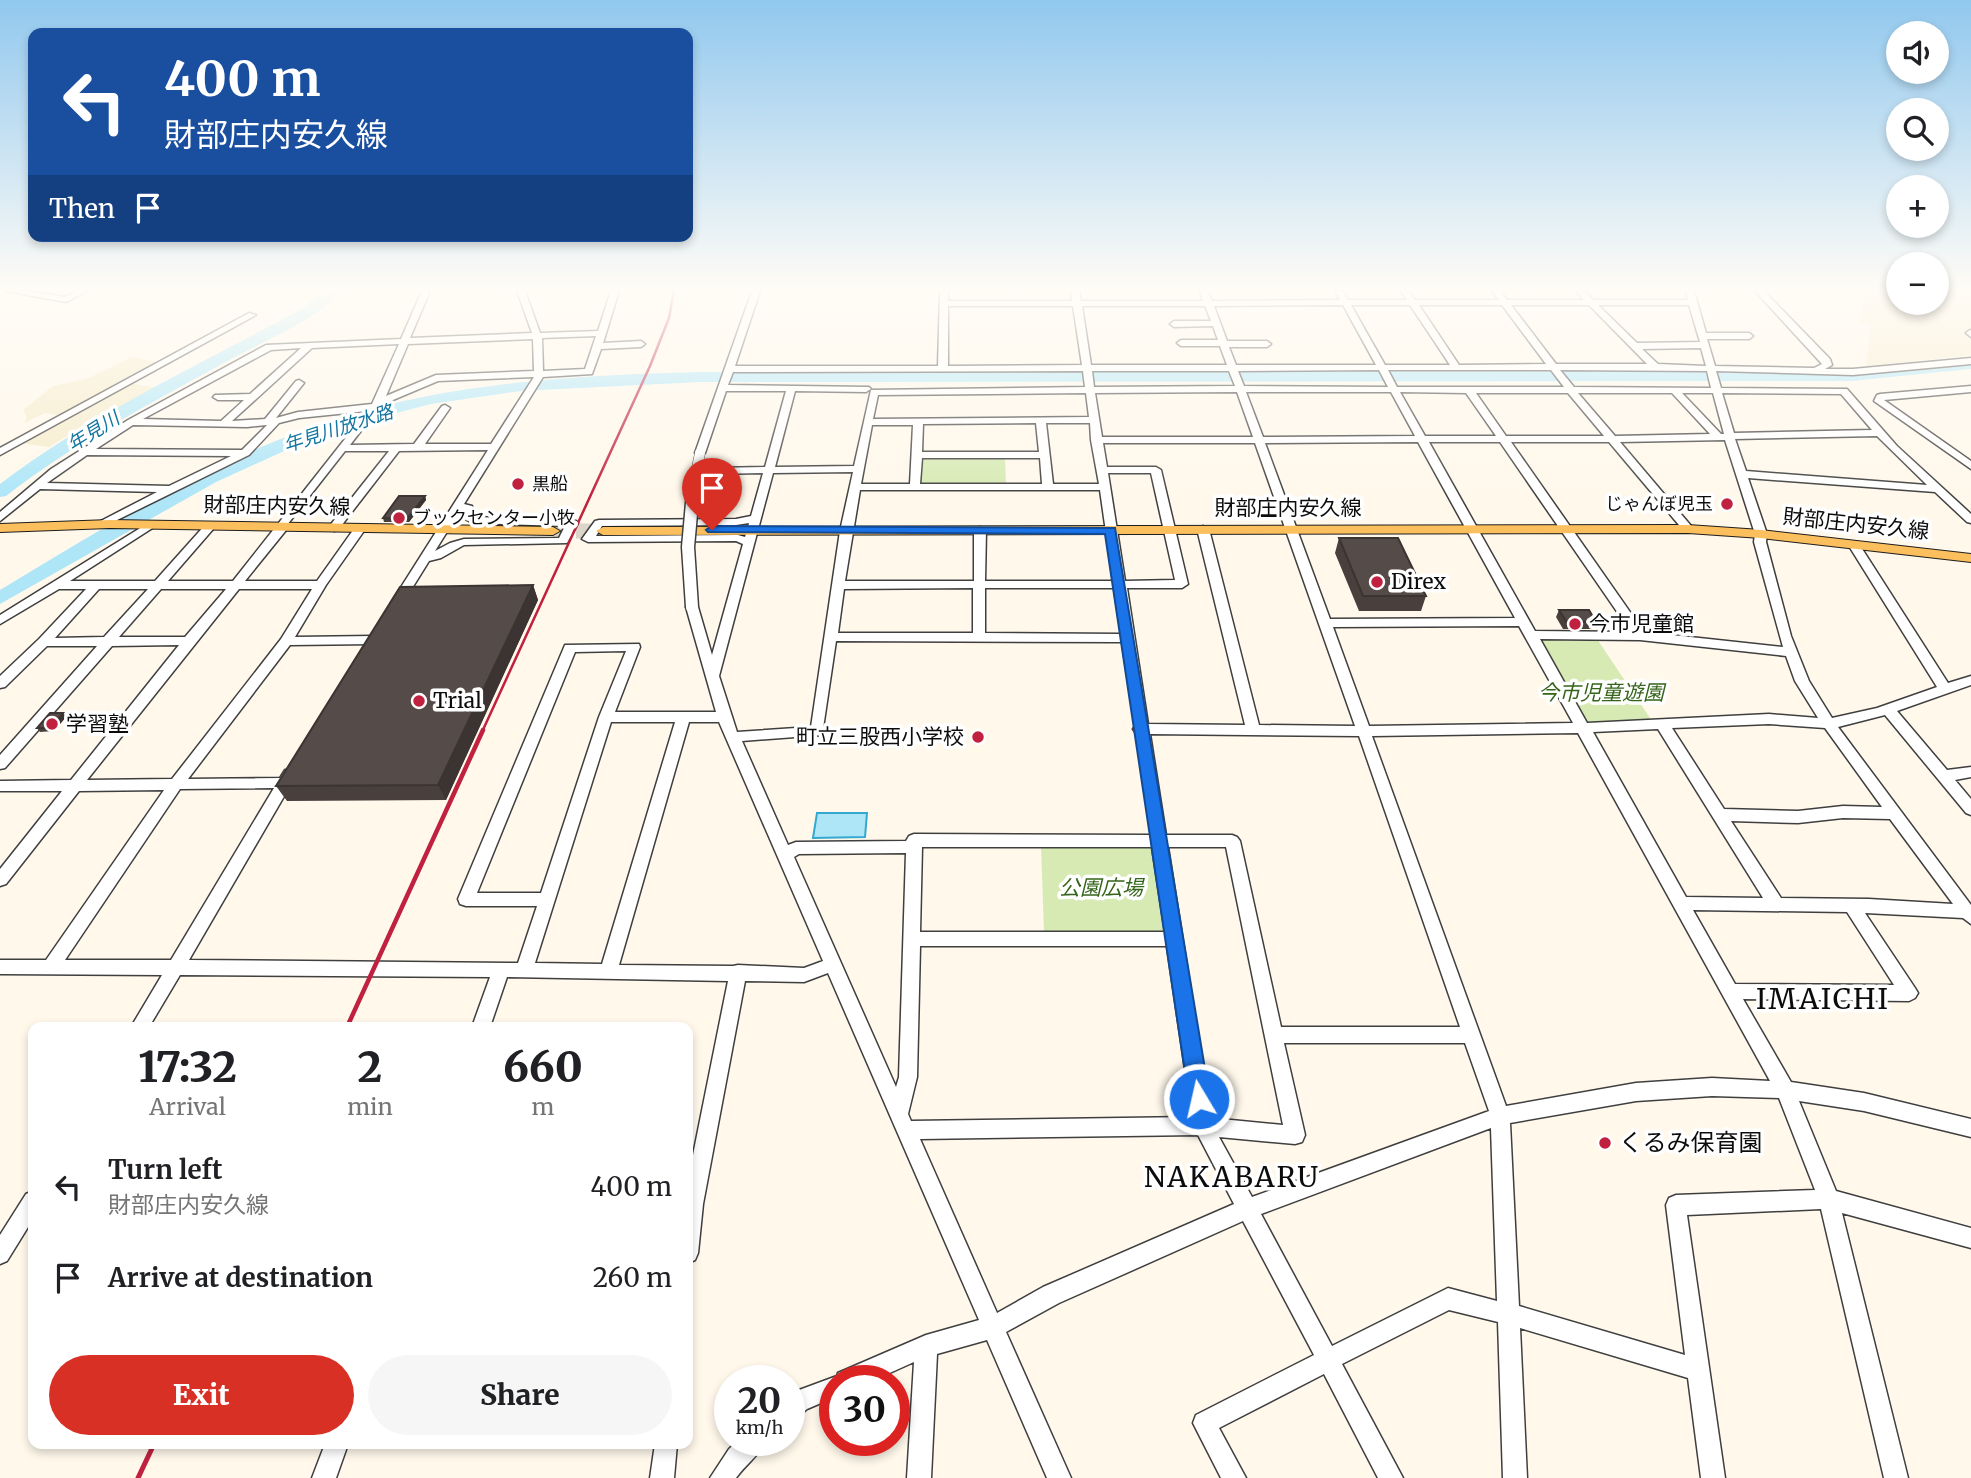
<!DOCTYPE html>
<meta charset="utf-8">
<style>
body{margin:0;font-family:Merriweather,"Noto Sans JP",serif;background:#f6f6f6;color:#202124;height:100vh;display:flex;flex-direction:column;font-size:26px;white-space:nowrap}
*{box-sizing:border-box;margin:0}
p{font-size:23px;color:#757577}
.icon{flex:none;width:38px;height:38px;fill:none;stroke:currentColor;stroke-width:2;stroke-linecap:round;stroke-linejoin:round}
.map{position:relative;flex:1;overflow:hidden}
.sheet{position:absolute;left:28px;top:1022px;width:665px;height:427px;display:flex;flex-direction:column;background:#fff;border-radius:14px;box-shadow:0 4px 10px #0003}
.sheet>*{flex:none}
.guide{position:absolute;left:28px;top:28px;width:665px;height:214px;border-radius:14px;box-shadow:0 4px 10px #0003;background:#1a4fa0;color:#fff;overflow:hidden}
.controls{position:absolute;left:1886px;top:21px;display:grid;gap:14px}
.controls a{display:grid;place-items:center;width:63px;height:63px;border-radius:50%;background:#fff;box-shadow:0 4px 10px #0003;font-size:35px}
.speed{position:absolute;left:714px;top:1365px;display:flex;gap:14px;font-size:35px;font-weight:700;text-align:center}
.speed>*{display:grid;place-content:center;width:91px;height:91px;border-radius:50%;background:#fff;box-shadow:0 4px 10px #0003;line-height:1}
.speed small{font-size:18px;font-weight:400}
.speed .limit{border:10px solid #d22;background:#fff;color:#111}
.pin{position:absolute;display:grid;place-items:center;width:60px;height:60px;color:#fff;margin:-72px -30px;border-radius:50% 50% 50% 0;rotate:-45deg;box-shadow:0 0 7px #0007}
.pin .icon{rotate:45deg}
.me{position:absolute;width:77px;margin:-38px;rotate:351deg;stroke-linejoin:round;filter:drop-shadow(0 0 5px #0008)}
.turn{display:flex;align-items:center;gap:24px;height:147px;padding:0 21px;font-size:32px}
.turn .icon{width:91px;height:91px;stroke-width:2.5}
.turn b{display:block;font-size:49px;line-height:60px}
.then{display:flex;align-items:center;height:66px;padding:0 21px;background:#0003;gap:14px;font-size:26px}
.eta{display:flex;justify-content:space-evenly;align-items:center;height:119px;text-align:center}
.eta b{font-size:42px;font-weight:800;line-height:49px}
.cta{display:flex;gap:14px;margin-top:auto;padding:14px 21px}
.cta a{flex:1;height:80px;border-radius:42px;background:#d93025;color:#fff;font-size:28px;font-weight:800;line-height:80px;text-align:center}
.cta a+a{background:#f6f6f6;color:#202124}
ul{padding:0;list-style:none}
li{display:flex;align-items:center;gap:21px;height:91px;padding:0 21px}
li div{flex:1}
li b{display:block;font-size:26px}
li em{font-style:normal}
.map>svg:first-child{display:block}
.farmland{fill:#f5ebca}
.green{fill:#d7eab4}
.water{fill:#aee6f8;stroke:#33a8d1;stroke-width:2}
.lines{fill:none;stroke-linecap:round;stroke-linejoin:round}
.river{fill:#aee6f8;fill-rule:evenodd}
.major-tunnel{stroke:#dbd5ca;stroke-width:15;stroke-dasharray:15 8;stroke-linecap:butt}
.minor-casing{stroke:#3f3f3f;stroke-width:3}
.major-casing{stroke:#1d1d1d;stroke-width:2}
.minor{fill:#fff;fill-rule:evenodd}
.major{fill:#fcbf5d;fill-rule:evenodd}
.rail-far2{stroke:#bf213f;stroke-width:2.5}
.rail-far1{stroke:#bf213f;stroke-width:4.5}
.rail{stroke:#bf213f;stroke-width:5}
.minor-bridge-far1-casing{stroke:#3f3f3f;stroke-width:11;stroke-linecap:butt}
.minor-bridge-casing{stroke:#3f3f3f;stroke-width:15;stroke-linecap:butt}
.minor-bridge-far1{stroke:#fff;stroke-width:10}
.minor-bridge{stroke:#fff;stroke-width:12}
.wall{fill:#49403e}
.shaded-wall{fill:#3c3432}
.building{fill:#554b48;stroke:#3c3432;stroke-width:2}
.route{fill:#1a73e8;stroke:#114b97;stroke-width:2}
.poi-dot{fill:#bf213f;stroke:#fff;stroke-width:2.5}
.labels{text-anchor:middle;stroke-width:7;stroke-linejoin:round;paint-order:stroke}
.far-poi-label{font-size:18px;fill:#0c0c0c;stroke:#fff;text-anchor:start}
.far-water-label{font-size:19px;font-style:italic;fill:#1276a0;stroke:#fff}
.street-label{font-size:21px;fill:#0c0c0c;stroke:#fff}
.poi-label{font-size:21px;fill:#0c0c0c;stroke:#fff;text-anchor:start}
.park-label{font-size:21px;font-style:italic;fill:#35651b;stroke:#fff}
.near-poi-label{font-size:24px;fill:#0c0c0c;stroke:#fff;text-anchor:start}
.near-quarter-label{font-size:28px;letter-spacing:2px;fill:#0c0c0c;stroke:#fff}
</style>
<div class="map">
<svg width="1971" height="1478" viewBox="0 0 1971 1478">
<rect width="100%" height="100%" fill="#fff8eb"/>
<path class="farmland" d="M1864,291H1899V303H1937V291H1971V355L1866,366L1871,323H1860Z
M131,357L161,363L62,416L45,413L24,423L27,417L23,410L53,386L89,378Z
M130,383L157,388L90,422L49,447L20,443Z"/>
<path class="green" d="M921,457L1005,458L1006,486L919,487Z
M1541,639H1597L1652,721L1588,723Z
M1154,844L1165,931L1044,933L1041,846Z"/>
<path class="water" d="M817,813H867L865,837L813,838Z"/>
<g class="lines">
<path class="river" d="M326,291H342C314,321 268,339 233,358C155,401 77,441 6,496L0,497V484C92,414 199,365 300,310Z
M1971,361V369L1851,381L700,382L520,391L431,404L350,425L304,442L216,482L0,604V590C108,525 218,456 339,418C456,382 578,375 700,372L1851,371Z"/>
<path class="major-tunnel" d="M553,531H603"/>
<g class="minor-casing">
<path id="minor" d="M6,291H26L65,297L77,291H88L66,302Z
M422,291H430L410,338L532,333L517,291H525L540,333L598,331L611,291H619L603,343L641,341L645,344L641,347L601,349L592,374L543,377L464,504L472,506L473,515L476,517L576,521L578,523L567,543L464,545L441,558L429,561L401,606H393L391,603L488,450L399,451L338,530L334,531L328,528L389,451H345L287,525V529L245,581H317L356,526H364L366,528L326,585L295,637L374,636L380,640L374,644L290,645L188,779L280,778L285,770H295L297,774L189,960L518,963L537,906H466L460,904L458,899L565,645L639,644L640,647L615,712H716L686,607L692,603L698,607L712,655L743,544L736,541L588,542L582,539L595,521L599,520L736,519L751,516L763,473L714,474L709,471L714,468L765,467L786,391H726L705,453L700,456L695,453L752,291H760L735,366H938L940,291H948V301H1072L1071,291H1079L1081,301H1203L1200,291H1208L1212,301L1340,300L1335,291H1343L1348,300H1407L1401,291H1409L1415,300H1499L1492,291H1500L1507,300H1584L1576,291H1585L1593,300H1688L1686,291H1694L1706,333H1749L1753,336L1749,339H1707L1715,366L1814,368L1822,364L1755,291H1764L1830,359L1832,365L1825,369H1853L1971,358V364L1853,375L1716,371L1721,388L1847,389L1897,446L1971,514V523L1967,522L1935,492L1748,478L1767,534L1766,542L1791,636L1809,681L1832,718L1877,708L1937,687L1849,546L1851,544H1859L1948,683L1971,676V685L1897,711L1947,770L1971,767V777L1955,780L1971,799V815L1966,813L1885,715L1838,727L1971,905V924L1963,918L1865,913L1915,988L1918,993L1915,998L1909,1001L1743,999L1791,1082L1864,1093L1971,1119V1137L1864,1111L1799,1101L1836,1191L1971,1228V1248L1842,1213L1908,1478H1884L1821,1209L1687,1215L1725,1478H1701L1688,1378L1520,1328L1527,1478H1503L1498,1322L1449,1310L1342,1364L1403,1478H1378L1324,1374L1219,1428L1246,1478H1221L1193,1423L1196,1415L1314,1355L1243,1221L1059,1303L1006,1332L1071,1478H1047L987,1340L937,1354L931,1478H907L914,1362L872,1381H835V1397L807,1409L797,1418L789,1421L791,1393L837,1376L838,1373L926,1335L979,1320L828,973L804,982L745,981L703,1204L698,1253L695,1260L688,1263V1180L728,981L507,977L490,1027H472L490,977L180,975L149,1027H131L162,975L0,974V960H46L164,790L79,791L6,884L0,886V869L62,791H0V781L71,780L179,645L112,646L5,768L0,769V755L97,646H47L5,687L0,688V676L39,639L86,589H59L0,624V615L150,522L154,523V527L70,581H155L206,524H214V528L168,581H233L367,411L299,418L279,423L249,455L105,526H97L95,524L157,492L40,489L0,521V512L51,469L128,420L266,345L401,339ZM1343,305L1376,365H1236L1229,347H1267L1271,344L1267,341H1227L1214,306ZM1351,305H1410L1450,365H1385ZM1419,305H1502L1546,364L1459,365ZM1511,305H1589L1647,364H1556ZM1598,305H1689L1700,342L1637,343ZM948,306H1073L1082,365L948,366ZM1082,306H1205L1211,321H1174L1170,324L1174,327L1213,326L1218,340H1181L1177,343L1181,346H1220L1227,365H1091ZM596,336L585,369L543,371L542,338ZM533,339L534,371L436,375L386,396L408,344ZM399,344L372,404L298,412L276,418L304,383L299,380L296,381L265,419L232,421L312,348ZM301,348L250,394L215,395L213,397L218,400H244L221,421L143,419L271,350ZM1701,348L1706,366L1658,364L1642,349ZM1379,370L1388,387L1244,386L1238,371ZM1388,370H1551L1564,387H1397ZM1560,370L1707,371L1711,388L1574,387ZM1083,371L1085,387L871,390L854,466L775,467L795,391L866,392L871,389L869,387L728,385L733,372ZM1092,371H1229L1235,386L1094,387ZM534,377L491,444H425L450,408L445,405L442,406L414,444L350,445L381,405L438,381ZM1237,392L1253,437H1102L1095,393ZM1246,392H1391L1415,436L1263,437ZM1400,392L1466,393L1496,436H1425ZM1086,393L1089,417L873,419L878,395ZM1476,393H1568L1604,436H1506ZM1578,393H1672L1710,434L1615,436ZM1682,393H1713L1724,434H1721ZM1722,393L1841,394L1872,430L1734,433ZM1036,423L1039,452H922L923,424ZM1046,423H1090L1091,440L1099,484H1053ZM133,425L247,427L267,425L242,450L96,449ZM872,425H913L910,484H861ZM1877,436L1927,485L1746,471L1735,439ZM1725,440L1755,534L1754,542L1783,647L1644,632L1511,442H1609L1684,531L1688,532L1694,529L1692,527L1620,442ZM1418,442L1515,618L1330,619L1265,443ZM1429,442H1500L1631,632L1535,631ZM1103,443H1255L1355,726L1259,725L1209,529L1203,526L1197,529L1245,725L1148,724L1127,588H1182L1188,584L1161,470L1156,467H1107ZM87,455L231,456L169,486L47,483ZM922,458H1040L1042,484H920ZM853,472L840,531L811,727L737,732L719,676L773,473ZM1108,473H1151L1175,580L1125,581ZM860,490H1100L1113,581H985L986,530L980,527L974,530V581H845ZM460,511L463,518L473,523L565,526L559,538L464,539L450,543L435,551ZM749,523L745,537L738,535L596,536L602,526L736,525ZM973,588V633H838L844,589ZM985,588H1114L1121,634L985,633ZM99,589H148L104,637L55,638ZM161,589H226L185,637H119ZM239,589H312L281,639L172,779L87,780ZM1519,626L1573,723L1369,726L1333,627ZM1540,639L1640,640L1786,656L1795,681L1818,718L1769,714L1587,723ZM836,641L1122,642L1135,726L1133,729L1136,733L1151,835L914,834L909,836L906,841L796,842L788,845L742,741L822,735ZM626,651L599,717L541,893H477L575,652ZM611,722H675L602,964L535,963ZM689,722H719L823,961L804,968L738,965L733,966L619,965ZM1769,724L1825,728L1882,807L1843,806L1798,811L1724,809L1672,728ZM1658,729L1763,898L1686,897L1593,732ZM1578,733L1770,1081L1712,1078L1636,1083L1506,1106L1372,736ZM1150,734L1359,736L1460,1027H1281L1240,841L1237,837L1232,835H1166ZM274,788L171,960H65L180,789ZM1843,818L1890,819L1953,904L1869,899L1781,898L1731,821L1798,823ZM922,847H1152L1165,932H920ZM1168,847H1226L1283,1125L1211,1118ZM906,853L899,1077L896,1087L794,857L799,854ZM1693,910L1847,912L1894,985L1735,984ZM920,946H1167L1192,1117L911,1121L908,1114L917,1077ZM1284,1043H1465L1489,1111L1252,1197L1219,1137L1295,1144L1302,1142L1305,1135ZM1712,1096L1779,1098L1815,1190L1676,1195L1669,1198L1666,1205L1685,1355L1519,1306L1510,1123L1636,1101ZM1491,1128L1497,1301L1448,1288L1332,1346L1261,1214ZM1198,1135L1234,1204L1043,1287L997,1313L920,1139Z
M249,313L256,315L0,455V448Z
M1970,330L1971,331V337L1966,333Z
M1971,386V392L1884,400L1971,461V469L1874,401L1877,395L1880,394Z
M33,1191V1219L7,1261L0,1264V1235L26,1194Z
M738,1440H766C760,1455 745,1465 736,1478H710L729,1449Z
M325,1444H348L336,1478H312Z
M655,1444H677L674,1478H650Z"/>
</g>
<g class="major-casing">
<path id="major" d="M110,520L553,527L560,531L553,535L110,528L0,532V524Z
M1688,525L1761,530L1971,554V562L1761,538L1688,533L603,535L596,531L603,527Z"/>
</g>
<use href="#minor" class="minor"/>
<use href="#major" class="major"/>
<path class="rail-far2" d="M482,732L650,366L669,318L674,291"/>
<path class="rail-far1" d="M347,1027L483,730"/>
<path class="rail" d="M138,1478L154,1444"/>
<g class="minor-bridge-far1-casing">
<path id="minor-bridge-far1" d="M694,483L700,453"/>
</g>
<g class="minor-bridge-casing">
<path id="minor-bridge" d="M692,607L688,547L694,481"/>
</g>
<use href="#minor-bridge-far1" class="minor-bridge-far1"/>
<use href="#minor-bridge" class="minor-bridge"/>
</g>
<path class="wall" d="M425,496L426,500L409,522H384L383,518Z
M1339,538L1426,596L1421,611H1359L1335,553Z
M533,585L538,600L446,800L287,801L276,786Z
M1559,610L1596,622L1592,629H1563L1556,617Z
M63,713L66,717L54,731L40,732L37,728Z"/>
<path class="shaded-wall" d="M425,496L426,500L409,522L407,519Z
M533,585L538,600L446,800L438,785Z
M63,713L66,717L54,731L51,728Z"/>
<path class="building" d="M399,496H425L407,519L383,518Z
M1339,538H1398L1426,596H1363Z
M533,585L438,785L276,786L400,587Z
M1559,610H1589L1596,622L1566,621Z
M50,713H63L51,728H37Z"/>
<linearGradient id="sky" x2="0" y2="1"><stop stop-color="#91c8ee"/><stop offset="0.58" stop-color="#fffcf6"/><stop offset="1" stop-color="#fffcf6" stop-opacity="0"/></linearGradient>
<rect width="1971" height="498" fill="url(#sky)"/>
<path class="route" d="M712,526L1115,528L1210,1099L1207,1106L1199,1109L1192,1106L1189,1099L1105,534L708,532L706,530Z"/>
<g class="poi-dot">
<circle cx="518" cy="484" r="7"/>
<circle cx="1727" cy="504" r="7"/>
<circle cx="399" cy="518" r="7"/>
<circle cx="1377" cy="582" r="7"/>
<circle cx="1575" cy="624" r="7"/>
<circle cx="419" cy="701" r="7"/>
<circle cx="52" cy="724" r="7"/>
<circle cx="978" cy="737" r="7"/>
<circle cx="1605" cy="1143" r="7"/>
</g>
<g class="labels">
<g class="far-poi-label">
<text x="532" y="490">黒船</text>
<text x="1713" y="510" text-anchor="end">じゃんぼ児玉</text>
<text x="413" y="524">ブックセンター小牧</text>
</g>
<g class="far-water-label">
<text transform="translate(338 428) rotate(-18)" y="7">年見川放水路</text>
<text transform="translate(93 431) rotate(-32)" y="7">年見川</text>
</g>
<g class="street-label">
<text transform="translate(277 506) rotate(1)" y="7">財部庄内安久線</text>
<text x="1288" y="515">財部庄内安久線</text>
<text transform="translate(1856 524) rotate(6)" y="7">財部庄内安久線</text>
</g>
<g class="poi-label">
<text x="1391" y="589">Direx</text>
<text x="1589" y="631">今市児童館</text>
<text x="433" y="708">Trial</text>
<text x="66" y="731">学習塾</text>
<text x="964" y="744" text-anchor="end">町立三股西小学校</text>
</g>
<g class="park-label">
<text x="1601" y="700">今市児童遊園</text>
<text x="1101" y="895">公園広場</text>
</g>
<g class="near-poi-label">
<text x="1619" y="1151">くるみ保育園</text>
</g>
<g class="near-quarter-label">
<text x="1823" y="1009">IMAICHI</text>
<text x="1232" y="1187">NAKABARU</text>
</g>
</g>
</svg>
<div class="controls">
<a><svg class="icon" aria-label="sound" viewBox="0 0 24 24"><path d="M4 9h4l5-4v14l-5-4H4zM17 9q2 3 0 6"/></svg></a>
<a><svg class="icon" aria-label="search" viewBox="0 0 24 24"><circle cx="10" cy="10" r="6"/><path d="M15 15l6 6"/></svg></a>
<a>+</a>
<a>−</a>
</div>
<div class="speed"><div>20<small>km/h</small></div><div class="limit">30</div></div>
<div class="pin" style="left:712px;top:530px;background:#d93025"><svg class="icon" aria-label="arrive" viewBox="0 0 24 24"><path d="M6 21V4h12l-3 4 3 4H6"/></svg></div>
<svg class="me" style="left:1199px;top:1099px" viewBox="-20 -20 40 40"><circle r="17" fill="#1a73e8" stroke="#fff" stroke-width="3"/><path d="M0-11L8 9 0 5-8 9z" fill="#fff"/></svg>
<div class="guide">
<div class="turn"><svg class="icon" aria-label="left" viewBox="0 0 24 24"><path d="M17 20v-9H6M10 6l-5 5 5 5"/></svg><div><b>400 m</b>財部庄内安久線</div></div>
<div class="then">Then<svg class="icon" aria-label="arrive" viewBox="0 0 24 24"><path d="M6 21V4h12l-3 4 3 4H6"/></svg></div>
</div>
<section class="sheet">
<div class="eta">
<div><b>17:32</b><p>Arrival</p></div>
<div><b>2</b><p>min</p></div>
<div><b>660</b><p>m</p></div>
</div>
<ul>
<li><svg class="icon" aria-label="left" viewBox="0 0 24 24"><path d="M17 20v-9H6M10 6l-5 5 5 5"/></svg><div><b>Turn left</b><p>財部庄内安久線</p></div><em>400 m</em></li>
<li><svg class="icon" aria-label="arrive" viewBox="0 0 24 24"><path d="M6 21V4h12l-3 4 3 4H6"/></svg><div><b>Arrive at destination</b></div><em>260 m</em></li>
</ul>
<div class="cta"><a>Exit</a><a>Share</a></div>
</section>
</div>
